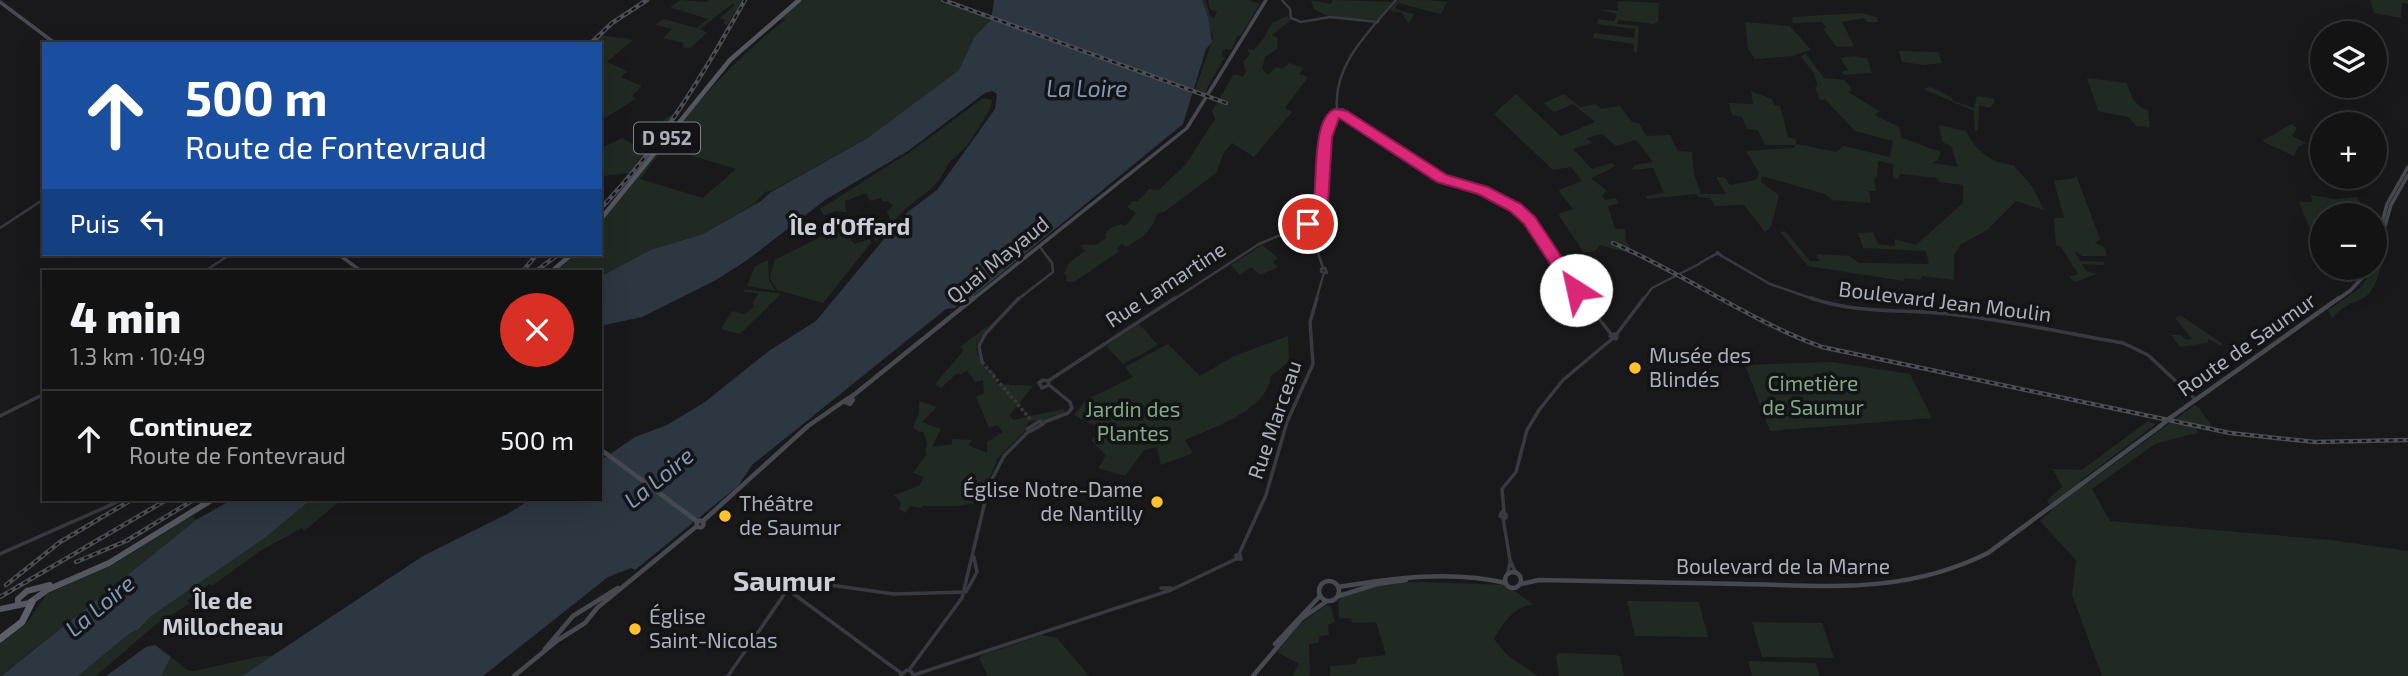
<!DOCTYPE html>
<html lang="fr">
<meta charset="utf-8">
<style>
body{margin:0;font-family:"Exo 2",sans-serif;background:#202022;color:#f1f3f6;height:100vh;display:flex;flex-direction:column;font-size:26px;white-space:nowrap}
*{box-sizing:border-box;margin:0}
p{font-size:23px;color:#9d9ea0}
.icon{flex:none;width:38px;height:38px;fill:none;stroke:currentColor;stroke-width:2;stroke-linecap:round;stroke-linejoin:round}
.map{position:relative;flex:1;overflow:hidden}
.details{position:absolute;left:42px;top:270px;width:560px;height:231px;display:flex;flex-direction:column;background:#131314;border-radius:0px;box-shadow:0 7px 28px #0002,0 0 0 2px #323234}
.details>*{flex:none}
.hud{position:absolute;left:42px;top:42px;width:560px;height:214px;border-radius:0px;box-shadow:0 7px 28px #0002,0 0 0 2px #323234;background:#1a4fa0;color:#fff;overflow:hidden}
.tools{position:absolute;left:2310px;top:21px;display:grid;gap:14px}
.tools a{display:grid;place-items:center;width:77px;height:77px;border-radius:50%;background:#131314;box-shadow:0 7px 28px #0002,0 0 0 2px #323234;font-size:35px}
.pin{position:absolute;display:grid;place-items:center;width:60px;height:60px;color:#fff;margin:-30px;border:4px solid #fff;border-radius:50%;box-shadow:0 2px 7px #0007}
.me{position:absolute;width:77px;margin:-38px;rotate:325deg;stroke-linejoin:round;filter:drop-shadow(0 0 5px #0008)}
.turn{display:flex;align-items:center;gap:24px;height:147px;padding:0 28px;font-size:32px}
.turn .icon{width:91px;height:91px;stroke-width:2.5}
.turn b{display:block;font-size:49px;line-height:60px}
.then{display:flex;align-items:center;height:66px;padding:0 28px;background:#0003;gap:14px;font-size:26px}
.round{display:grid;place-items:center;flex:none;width:74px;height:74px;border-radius:37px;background:#202022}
.summary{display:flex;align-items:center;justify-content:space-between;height:119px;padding:0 28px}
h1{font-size:42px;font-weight:800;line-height:52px}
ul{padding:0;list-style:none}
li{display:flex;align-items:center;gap:21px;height:98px;padding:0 28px;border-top:2px solid #323234}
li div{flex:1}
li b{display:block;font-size:26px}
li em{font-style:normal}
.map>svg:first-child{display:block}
.green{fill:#202a22;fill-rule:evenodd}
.water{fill:#2d3741}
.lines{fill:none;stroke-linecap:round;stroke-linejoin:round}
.tertiary-tunnel{stroke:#36373b;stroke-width:3.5;stroke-dasharray:3.5 2;stroke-linecap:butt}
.tertiary-far1{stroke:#393a41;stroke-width:2.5}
.tertiary{stroke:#393a41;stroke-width:3.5}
.secondary-far1{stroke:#474951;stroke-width:3.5}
.secondary{stroke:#474951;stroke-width:4.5}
.primary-far1{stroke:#555760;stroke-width:4.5}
.primary{stroke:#555760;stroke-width:6}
.trunk{stroke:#5d6069;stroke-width:7}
.rail-casing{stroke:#4c4e56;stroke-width:4.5}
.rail{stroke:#141416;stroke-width:2;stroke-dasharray:4.5;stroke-linecap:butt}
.secondary-bridge{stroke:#474951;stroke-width:4.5}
.route{fill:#db2777;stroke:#8e194d;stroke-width:2}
.poi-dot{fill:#ffc22d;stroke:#141416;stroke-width:2.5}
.labels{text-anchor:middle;stroke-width:7;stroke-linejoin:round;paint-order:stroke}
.shield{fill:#141416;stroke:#7d808a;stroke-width:2}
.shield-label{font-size:19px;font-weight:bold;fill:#aaafbc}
.street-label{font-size:21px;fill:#aaafbc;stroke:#141416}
.poi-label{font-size:21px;fill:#aaafbc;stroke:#141416;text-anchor:start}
.park-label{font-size:21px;fill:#80a884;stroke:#141416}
.water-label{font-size:23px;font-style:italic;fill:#7f9bb9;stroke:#141416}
.neighbourhood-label{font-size:23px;font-weight:bold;fill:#cbced7;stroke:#141416}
.district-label{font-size:28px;font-weight:bold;fill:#cbced7;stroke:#141416}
</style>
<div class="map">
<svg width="2408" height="676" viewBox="0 0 2408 676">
<rect width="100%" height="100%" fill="#19191b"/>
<path class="green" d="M681,0L705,2L709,0H742L727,25L723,24L725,20L720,18L735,5L732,4L700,29L707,33L690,48L682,47L684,43L663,38L672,29L656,25L663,19L697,28L708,19L670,7Z
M802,0H939L991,20L974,37L959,70L866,139L773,190L765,192L753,205L703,234L650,250L600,277V271H557L575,254H600V223C658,151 713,75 786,19L778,20ZM664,147L736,169L703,198L640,179Z
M1202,0H1205L1211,17L1214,18L1217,12L1210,9L1208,0H1249L1260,4L1240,36H1237L1232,49L1223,50L1222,57H1225L1207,88L1206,94L1195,90L1213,38Z
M1311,0L1331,4L1333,0L1393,2L1379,20L1329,17L1314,9Z
M1398,0C1412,0 1435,0 1447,2L1441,14L1398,3L1395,9L1414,14L1409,24L1401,12L1389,11Z
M2370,0H2408V4L2402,3L2401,18L2374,13Z
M1618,1L1659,3L1658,22L1654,24L1619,20V18L1617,24L1639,26L1637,53L1634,52V44L1593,38L1594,33L1634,38L1635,29L1597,24L1598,19L1614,21L1617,14L1596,9L1618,11Z
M1861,13L1876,17L1879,22H1867L1864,18L1842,22L1854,46L1837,47L1823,29L1826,28L1822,22L1793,23L1792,17Z
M1287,16L1291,20L1272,35L1278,38L1277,49L1265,57L1262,69L1268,75L1276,67L1282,69L1289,63L1304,68L1299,74L1308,77L1285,108L1292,112L1254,157L1232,143L1224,152L1216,173L1164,212L1157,214C1152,231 1141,239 1126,247L1122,244L1117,249L1120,251L1074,282L1066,281L1067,275L1064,274L1069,263L1085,251L1080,246L1085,244L1097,245L1107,237L1105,235L1109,229L1121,224L1125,226L1136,213L1127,207L1133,201H1138L1149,189L1159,190L1186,164L1215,119L1212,111L1234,74L1243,77L1246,71L1243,62L1250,54L1247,49L1254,50L1264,38L1272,23Z
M1745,22L1790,26L1811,50L1793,56L1755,59L1748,49Z
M600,35L633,40L607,62L628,71L621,77L642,86L632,96L636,99L605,118L600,116V44H592Z
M1899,51L1938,52L1942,63L1924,65L1902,62Z
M1805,53L1824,78L1845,80L1852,90L1848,92L1879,111L1875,115L1899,127L1902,138L1941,152L1938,160L1932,163L1958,167L1951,146L1942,142L1939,125L1966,131C1975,151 1992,163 2013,165L2032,186L2044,210L2016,201L1987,230L1960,245L1954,255V280L1922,276L1920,280L1904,278V281L1808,266L1780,232L1785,231L1810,261H1820L1816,254L1849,256L1859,263L1929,264L1926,251L1863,248L1858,233L1873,232L1878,244L1895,246V239L1916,245L1963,203V185L1939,182L1938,178L1900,174L1898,179L1893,178V164L1878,161L1877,177L1874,179L1876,191H1869L1871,203L1832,200L1825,194L1762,176L1761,182L1779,195L1771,227L1765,232L1744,205L1715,206L1710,198L1698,197L1696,194L1647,199L1645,196L1664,193L1653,168L1631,170L1635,165L1653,162L1636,140L1616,146L1602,134L1587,138L1592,143L1573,149L1592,169L1611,163L1616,166L1591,178L1607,191L1602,195L1605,200L1616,198L1619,203L1608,206L1615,229H1625L1626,241L1636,255L1600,245L1595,251L1584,253L1558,214L1573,209L1558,190L1582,181L1571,167L1553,170L1494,114L1516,94L1561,136L1595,122L1573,104L1554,112L1543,103L1564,94L1580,107L1596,104L1601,109L1620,106L1632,122L1639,123L1646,136L1670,135L1678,151L1692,152L1694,175L1701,193L1698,194H1726L1716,177H1724L1730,185L1756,180L1759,173L1746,151L1793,148L1797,144L1836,152L1844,146L1890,157L1893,141L1855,131L1825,99L1820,100L1815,87L1818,86L1813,72L1801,57Z
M1853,56L1867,58L1872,73L1844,75L1842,72L1848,70L1840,58Z
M2087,78L2127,83C2130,94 2136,108 2148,110L2150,127L2136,126L2128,117L2098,111Z
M1931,87L1951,97L1953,101L1974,108L1977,96L1994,99V103L1990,108L1979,105L1978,131H1975L1974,111L1923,89Z
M1751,91L1772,99L1774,105L1780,106L1788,137L1796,139V145H1765L1758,130L1747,129L1742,117L1732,115L1729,103L1753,104Z
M983,98L992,100L990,109L970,142L949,163L940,179L931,189L905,209L876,242L864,224L880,218L882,222L890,219L887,211L893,206L887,201L883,202L881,198L870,201L866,193L845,201L846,212L836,211L824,215L820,209L913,150Z
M671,115H673L629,173L604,176L600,179V149L622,138L632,144Z
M2291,124L2297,128L2292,136L2306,143L2298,147L2294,156L2262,141Z
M2076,175L2100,239L2095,243L2104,247L2107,256H2082L2075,251L2080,261L2104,262L2105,265L2082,264L2086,271L2097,274L2075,282L2069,277L2078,274L2061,247L2056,246L2054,218H2064L2054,181L2075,178Z
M2311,195L2336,199L2357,197L2362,205L2360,215H2322V253L2312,234L2299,202H2312Z
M843,226L854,244L870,239L871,243L823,303L777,290L770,279L774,260Z
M1262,245L1278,258L1273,262L1278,267L1260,275L1251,267L1240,275L1231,265Z
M768,260L769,280L776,291L747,286L755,266Z
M2378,261L2382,263C2369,313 2360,289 2332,318L2328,310L2360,288Z
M745,289L781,294L740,334L721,329L732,311L744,314L754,307L753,302L759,293L743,292Z
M2180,315L2223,344L2221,346L2208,339V343L2180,347L2171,335H2181L2186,340L2192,339L2175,318Z
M990,324L976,345C977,360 982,367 995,373L997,384L1033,386L1010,415L1013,420L1064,409V412L1044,420L1029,421L1024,432L998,458L986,486H981L975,503L957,506H923L921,508L910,506L905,513L899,509L901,503L894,495L919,486L924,477L913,473L927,454L925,452L927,443L923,432L917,431L913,427L919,413V401L937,407L922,422L941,429L932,447L952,444V439L972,440L968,445L987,453V442L1003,432L997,425L989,428L976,397L984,393L983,380L975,382L967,370L961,375L957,373L941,388L935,384L964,350L960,347Z
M1139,324L1158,345L1123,364L1106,346Z
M1288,336L1289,361L1271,376C1268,410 1212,428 1185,440L1193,453L1161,465L1157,447L1144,450L1125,476L1098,468L1106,456L1091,440L1103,430L1074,415L1086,400L1133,377L1125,367L1168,344L1200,376L1234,356Z
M1832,362L1910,374L1932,418L1770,431L1745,365Z
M2195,405L2199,408L2212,426L2196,425L2197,433L2155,444L2092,489L2110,521L2330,540L2408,551V676H2102L2072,595L2076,560L2040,521L2052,510L2047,500L2062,487L2053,469L2082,470L2148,421L2156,424L2080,481L2085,485Z
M312,499H350L339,502L304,531L302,528L260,551L212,586L209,584L187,601L189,604L154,626L96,676H78L129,634L140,628L150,617L266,537Z
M192,516L196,520L0,676V644L26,624L47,594L116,563Z
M1424,582L1506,585L1534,605C1515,605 1503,623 1494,639L1506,654L1538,676H1320H1330V666L1356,664L1358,658L1386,655L1376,622L1352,623L1351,618H1339L1338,601C1355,583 1400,583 1424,582Z
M1627,601L1699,602L1708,637L1635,636Z
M1326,605L1331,606L1335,622L1328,625L1329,635L1319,636V643L1309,644L1310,676H1292L1299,664L1277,652L1300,624Z
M1752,622L1822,623L1834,658L1762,657Z
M1042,635L1057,638L1089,676H988L979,658L983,655Z
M1558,653L1617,655L1620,657L1624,676H1559L1556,656Z
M262,656H273L242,676H161L171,657L187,670L194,671Z
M1748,661L1816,663L1820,676H1752Z"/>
<path class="water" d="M994,0H1202L1208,17L1212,42L1206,49L1183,124L965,303L962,301L955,308L946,309L752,465L738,486L635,570L631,568L608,577L483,676H242L423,556L509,513L531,499H600V461L635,437L667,425L705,402L770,350L816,321L904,215L937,190L995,109L997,94L992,91L985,93L908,151L825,200L746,261L714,281L642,317L600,326V277L650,250L703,234L761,201L771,192L866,139L959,70L974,37L991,20Z
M233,499H312L266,537L150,617L140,628L129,634L78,676H1L196,520Z
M155,645L171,657L161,676H106L146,647Z"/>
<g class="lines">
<path class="tertiary-tunnel" d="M982,362L1031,420"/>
<path class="tertiary-far1" d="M1282,0L1290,9L1291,18L1301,22L1330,17L1378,22
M1337,108C1333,65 1370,30 1396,0
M1343,109L1345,112L1335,114L1334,110Z
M1342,114L1438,176
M1440,176L1441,179L1437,178Z
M1442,178L1483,190L1524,215L1584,300
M1308,224C1331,190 1315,149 1335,114
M1309,226L1323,268
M0,228L44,199
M1717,252L1720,254H1717Z
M1720,255L1770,284L1816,300
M1700,263L1716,254
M1325,268L1327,273L1321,272V269Z
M205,271L231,254
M1017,300L1053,272L1052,263L1040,247
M1173,300L1259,244L1305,225
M1316,300L1324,273
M1643,300L1652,288L1699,264"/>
<path class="tertiary" d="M1583,298L1611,334
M1811,298C1856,314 1902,309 1949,314C2007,320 2065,333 2123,343L2148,355L2196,400
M1614,334L1617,336L1616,339L1610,336Z
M1616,335L1644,298
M982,362L979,346L986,333L1019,298
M1043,380L1048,381L1049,385L1042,388L1039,383Z
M1048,381L1175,298
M0,416L44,394
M1040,421L1043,424L1031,431L1027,429Z
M1042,423L1068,413L1072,408L1070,402L1049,385
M1502,512L1506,514V518L1500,516Z
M1504,512L1502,489L1516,472L1527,430L1539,410L1563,380L1612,339
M1503,518L1510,560L1516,573
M0,554L124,499
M1239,554L1266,495L1287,422L1313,364L1310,322L1317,298
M1236,555H1240L1241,559H1236Z
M1508,573L1510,562
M1161,588H1171
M787,589L901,673
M966,592L977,572L974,557
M962,598L989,485L1004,456L1029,431
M909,670L962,598
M914,675L1171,590L1236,559
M728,676L794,580L894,594L966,592
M900,676L907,670L912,672L913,676"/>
<path class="secondary-far1" d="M0,2L56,44
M2375,249L2387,204L2408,167
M338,254L361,271
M2375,260L2391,205L2408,175
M972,300L1187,128L1266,0
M2337,300L2351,290L2371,268"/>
<path class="secondary" d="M849,398L853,400L850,404L845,402Z
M850,398L974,298
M2170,418L2339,298
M600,449L698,522
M696.5 524a3.5 3.5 0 1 1 7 0a3.5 3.5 0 1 1-7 0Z
M703,521L808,426L847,399
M1505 580a8 8 0 1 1 16 0a8 8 0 1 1-16 0Z
M1319 591a10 10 0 1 1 20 0a10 10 0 1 1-20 0Z
M1521,584L1539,580C1607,581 1674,583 1742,584C1832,586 1905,594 1988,553L2159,427
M1338,587C1393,578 1451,570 1506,583
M1339,596L1377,584L1406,580
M1275,644L1320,596
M545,649L573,616L618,588
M514,676L558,640L585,623L597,608L697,526
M1253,676L1301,619L1327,601"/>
<path class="primary-far1" d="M600,220L730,60L799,0
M552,271L572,254"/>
<path class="primary" d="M18,604V599L27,591L50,585
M0,609L29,603L47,590L109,563L213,499"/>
<path class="trunk" d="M0,639L22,622L32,602"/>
<g class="rail-casing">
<path id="rail" d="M943,0L1226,103
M590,44L612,23L647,0
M600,209C660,147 703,75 745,0
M1613,243C1685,274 1748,320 1822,347L2230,433L2315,442L2408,440
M523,271L537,254
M536,271L559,254
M76,562L126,541L195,499
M6,585L60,542L133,499
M0,597L168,499"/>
</g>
<use href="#rail" class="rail"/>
<path class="secondary-bridge" d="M2159,427L2170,418"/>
</g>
<path class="route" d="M1335,109L1347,111L1447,175L1488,187L1521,204L1535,217L1581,286L1583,290L1581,294H1570L1524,224L1510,211L1478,194L1437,182L1339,118L1332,137L1328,203L1324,213L1313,227H1303L1301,224C1305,217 1311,212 1313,205C1318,183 1311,118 1335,109Z"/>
<g class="poi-dot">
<circle cx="1635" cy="368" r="7"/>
<circle cx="1157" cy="502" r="7"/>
<circle cx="725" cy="516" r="7"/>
<circle cx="635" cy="629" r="7"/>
</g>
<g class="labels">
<rect class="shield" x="634" y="122.5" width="66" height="31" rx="5"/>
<g class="shield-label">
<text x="667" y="145">D 952</text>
</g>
<g class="street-label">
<text transform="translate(998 260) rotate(-39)" y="7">Quai Mayaud</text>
<text transform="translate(1166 285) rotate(-33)" y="7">Rue Lamartine</text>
<text transform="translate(1945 302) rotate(7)" y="7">Boulevard Jean Moulin</text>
<text transform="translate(2247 345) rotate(-35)" y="7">Route de Saumur</text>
<text transform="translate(1275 420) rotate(-71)" y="7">Rue Marceau</text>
<text x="1783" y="574">Boulevard de la Marne</text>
</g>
<g class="poi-label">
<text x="1649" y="363">Musée des<tspan x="1649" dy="24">Blindés</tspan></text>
<text x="1143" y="497" text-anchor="end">Église Notre-Dame<tspan x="1143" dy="24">de Nantilly</tspan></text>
<text x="739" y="511">Théâtre<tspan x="739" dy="24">de Saumur</tspan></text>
<text x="649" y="624">Église<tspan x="649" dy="24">Saint-Nicolas</tspan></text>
</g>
<g class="park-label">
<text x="1813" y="391">Cimetière<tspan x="1813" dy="24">de Saumur</tspan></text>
<text x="1133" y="417">Jardin des<tspan x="1133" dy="24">Plantes</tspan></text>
</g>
<g class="water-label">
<text x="1087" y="97">La Loire</text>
<text transform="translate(659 478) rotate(-39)" y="8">La Loire</text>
<text transform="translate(100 606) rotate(-40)" y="8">La Loire</text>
</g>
<g class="neighbourhood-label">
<text x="850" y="235">Île d'Offard</text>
<text x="223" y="609">Île de<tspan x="223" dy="26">Millocheau</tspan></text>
</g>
<g class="district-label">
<text x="784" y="591">Saumur</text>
</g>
</g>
</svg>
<div class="tools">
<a><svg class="icon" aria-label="layers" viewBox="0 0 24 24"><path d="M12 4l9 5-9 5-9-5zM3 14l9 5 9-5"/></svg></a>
<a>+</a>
<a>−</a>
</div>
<div class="pin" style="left:1308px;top:224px;background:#d93025"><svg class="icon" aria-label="arrive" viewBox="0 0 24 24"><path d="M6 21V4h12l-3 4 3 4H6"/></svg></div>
<svg class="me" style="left:1576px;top:290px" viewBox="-20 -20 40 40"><circle r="19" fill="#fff"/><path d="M0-13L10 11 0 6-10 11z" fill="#db2777"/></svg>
<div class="hud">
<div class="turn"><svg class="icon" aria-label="ahead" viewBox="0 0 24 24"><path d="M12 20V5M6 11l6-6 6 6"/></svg><div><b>500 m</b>Route de Fontevraud</div></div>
<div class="then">Puis<svg class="icon" aria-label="left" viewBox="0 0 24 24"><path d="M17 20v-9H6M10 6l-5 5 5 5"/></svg></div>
</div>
<section class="details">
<div class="summary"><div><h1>4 min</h1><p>1.3 km · 10:49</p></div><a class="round" style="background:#d93025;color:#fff"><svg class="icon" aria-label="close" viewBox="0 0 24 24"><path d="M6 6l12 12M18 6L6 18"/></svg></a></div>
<ul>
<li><svg class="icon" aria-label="ahead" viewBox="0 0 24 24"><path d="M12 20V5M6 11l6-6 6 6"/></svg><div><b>Continuez</b><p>Route de Fontevraud</p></div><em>500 m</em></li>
</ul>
</section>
</div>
